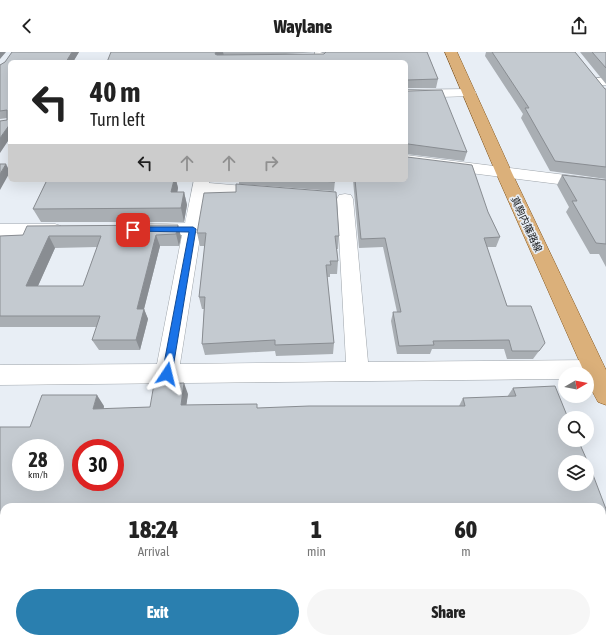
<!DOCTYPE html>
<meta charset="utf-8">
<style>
body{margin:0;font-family:"Asap Condensed","Noto Sans JP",sans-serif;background:#f6f6f6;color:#222;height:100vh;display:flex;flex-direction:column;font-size:15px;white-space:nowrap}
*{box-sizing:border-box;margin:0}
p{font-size:13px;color:#767676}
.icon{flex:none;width:22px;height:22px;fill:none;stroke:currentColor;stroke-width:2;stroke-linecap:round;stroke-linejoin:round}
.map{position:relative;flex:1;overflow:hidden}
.panel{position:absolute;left:0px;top:451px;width:606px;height:140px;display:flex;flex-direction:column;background:#fff;border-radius:12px 12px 0 0;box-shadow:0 4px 16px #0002}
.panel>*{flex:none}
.banner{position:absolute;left:8px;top:8px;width:400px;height:122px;border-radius:6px;box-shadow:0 4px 16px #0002;background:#fff;color:#222;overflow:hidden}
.needle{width:26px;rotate:80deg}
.fabs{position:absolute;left:558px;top:315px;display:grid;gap:8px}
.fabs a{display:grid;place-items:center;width:36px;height:36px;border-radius:50%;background:#fff;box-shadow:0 4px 16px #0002;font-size:20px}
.speed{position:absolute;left:12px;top:387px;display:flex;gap:8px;font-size:20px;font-weight:700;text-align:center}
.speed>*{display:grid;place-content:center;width:52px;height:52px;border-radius:50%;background:#fff;box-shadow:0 4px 16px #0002;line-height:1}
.speed small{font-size:10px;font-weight:400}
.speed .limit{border:6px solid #d22;background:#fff;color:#111}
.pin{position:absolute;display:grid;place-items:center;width:34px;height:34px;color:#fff;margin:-17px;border-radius:8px;box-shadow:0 2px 6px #0006}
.me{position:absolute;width:44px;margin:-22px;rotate:10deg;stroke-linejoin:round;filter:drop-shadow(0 0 3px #0008)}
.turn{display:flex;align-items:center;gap:14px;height:84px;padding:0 16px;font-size:18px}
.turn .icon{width:52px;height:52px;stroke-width:2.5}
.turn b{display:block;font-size:28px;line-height:34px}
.lanes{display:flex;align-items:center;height:38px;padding:0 16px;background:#0003;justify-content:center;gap:20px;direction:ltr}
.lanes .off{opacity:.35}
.eta{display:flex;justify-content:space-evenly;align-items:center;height:68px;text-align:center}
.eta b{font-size:24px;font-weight:800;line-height:28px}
.button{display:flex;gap:8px;margin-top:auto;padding:8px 16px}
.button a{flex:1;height:46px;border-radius:24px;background:#2a7faf;color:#fff;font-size:16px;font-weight:800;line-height:46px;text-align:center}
.button a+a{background:#f6f6f6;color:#222}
header{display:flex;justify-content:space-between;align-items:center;height:52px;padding:0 16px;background:#fff;font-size:18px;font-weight:800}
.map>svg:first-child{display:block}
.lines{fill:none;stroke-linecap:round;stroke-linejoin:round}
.minor-casing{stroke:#9ea4aa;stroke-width:1}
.major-casing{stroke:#85571e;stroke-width:1}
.minor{fill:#fff;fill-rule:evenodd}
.major{fill:#dbb07a;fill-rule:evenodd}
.wall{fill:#a9aeb3;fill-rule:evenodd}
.shaded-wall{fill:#898d92}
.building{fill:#c4cad0;stroke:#898d92;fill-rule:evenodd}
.route{fill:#1a73e8;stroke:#114b97}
.labels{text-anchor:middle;stroke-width:3.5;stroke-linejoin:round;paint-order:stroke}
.street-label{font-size:10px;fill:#131517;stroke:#e8eef5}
</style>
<header><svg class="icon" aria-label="back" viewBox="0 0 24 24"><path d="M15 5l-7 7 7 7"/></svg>Waylane<svg class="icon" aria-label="share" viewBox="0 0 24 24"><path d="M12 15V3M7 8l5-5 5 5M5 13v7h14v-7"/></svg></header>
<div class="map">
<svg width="606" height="591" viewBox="0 0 606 591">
<rect width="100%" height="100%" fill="#e8eef5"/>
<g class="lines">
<g class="minor-casing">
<path id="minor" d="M315,0H327L326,10H314Z
M606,25V33H590L589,30L590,27Z
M469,37L474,38L476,41L474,44L406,46V38Z
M406,103L606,128V138L406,113Z
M194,128H210L209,131L266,136L272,137L274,141L272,145L266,146L207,141L180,312L346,310L337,147L339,143L345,142L351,143L353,147L368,310L594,308L602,310L605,317L602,324L594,326H587V322H565V327L0,333V313L157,312L182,183L149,184L143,182L140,178L143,174L149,172L185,171Z
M0,172H55L61,174L64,178L61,182L55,184H0Z
M602,551H606V583H602Z
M0,557H4V587H8L0,589Z
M371,587H403V591H371Z"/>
</g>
<g class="major-casing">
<path id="major" d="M445,0H457L512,121L606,318V353L598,350C594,342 587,332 587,322H585L496,121Z"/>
</g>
<use href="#minor" class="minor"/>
<use href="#major" class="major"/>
</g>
<path class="wall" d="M12,0H79L73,10H10V86L7,66L0,67V13L5,10Z
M111,0H427L438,27L436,36H406ZM320,0L325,2L269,3Z
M486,0H575L605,37H606V127L550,119L521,66L523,62L485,4Z
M580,0H606V32Z
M406,37L467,100L464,109L406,102L407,105L488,160L500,185L496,195H487L507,254L539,299L533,307H507L504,297H432L430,302H397L391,269L393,260H397L383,195L359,196L353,128H406Z
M562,123L606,128V215L599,202H590L566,160L569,155L557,133Z
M47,128H176L178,136L177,140H184L187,153L184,170H41L33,157Z
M239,128H335L334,139L239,132Z
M178,173L181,185L179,194H160L144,257L148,267L140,298H99L92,288L97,275H0V184L23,183ZM97,195L83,234H38L55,196Z
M197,181L339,184L338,197H337L338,209L337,222H330V225H327L334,291L333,302L276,304L275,299L205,303L202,292L204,257H202L199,245L205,194H200Z
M513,336L606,457V512H602V455H4V484H0V375H30L104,354V357L150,355L188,342L186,353L258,356L459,354L463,346L507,345Z"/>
<path class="shaded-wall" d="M0,0H6L0,7Z
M72,0H79L73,10H66Z
M216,0H223L224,4L219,6L215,2Z
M10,72V86L0,101V86Z
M6,112L10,120L0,138V122Z
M174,128H176L178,136L175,154L171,140Z
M184,140L187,153L184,170L181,156Z
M178,173L181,185L179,194L176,182Z
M156,183L160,194L144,257L148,267L140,298L136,288L137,257Z
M49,184L55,196L33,245L26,234Z
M184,331L188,342L185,363L181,353Z
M97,343L104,354L101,367L93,357Z"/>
<path class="building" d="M12,0H72L66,10H10V72L0,86V69L7,68V58L0,59V13L5,10Z
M111,0H216L215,2L217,3L324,2L326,0H427L438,27L407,28L406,29V10H107Z
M492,0H575L605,37H606V115L555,109L525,56H529Z
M592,0H606V16Z
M406,37L408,39L442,38L467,100L408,92L406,94L407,105L472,113L488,160L500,185L484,186L507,254H531L545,291L539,299H512L509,288L433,289L434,293L399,294L393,260H401L385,186L361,187L355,128H406Z
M0,112H6L0,122Z
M562,123L606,128V192L596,191L572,149H577Z
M47,128H174L171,140H184L181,156L33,157Z
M307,128H335V130Z
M236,132L336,140L339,184H335L338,209H330L331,213H326L334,291L275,293V288L202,292L205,245H199L206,181H197L204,141L236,140Z
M178,173L176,182L156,183L137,257H144L136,288H92L100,264H0V184L23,183L27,174ZM49,184H101L83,234H26Z
M184,331L181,353L257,352V356L309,354H465L463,346L516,344L513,336L555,334L568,366H565V388H578L590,415L606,457V506H602V455H4V476H0V375H30L42,343H97L93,357L150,355L154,332ZM21,396H55V430H21ZM81,396H115V430H81ZM565,410H587V432H565Z"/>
<path class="route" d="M133,175H193L196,177L172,322L171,324H164L162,322L189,180L131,179L130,178Z"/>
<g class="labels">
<g class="street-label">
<text transform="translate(527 172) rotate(65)" y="4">真駒内篠路線</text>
</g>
</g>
</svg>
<div class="fabs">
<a><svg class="needle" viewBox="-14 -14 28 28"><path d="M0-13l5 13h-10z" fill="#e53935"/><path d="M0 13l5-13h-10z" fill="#767676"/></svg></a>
<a><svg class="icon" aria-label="search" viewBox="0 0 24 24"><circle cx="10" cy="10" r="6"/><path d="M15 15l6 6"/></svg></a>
<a><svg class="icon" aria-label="layers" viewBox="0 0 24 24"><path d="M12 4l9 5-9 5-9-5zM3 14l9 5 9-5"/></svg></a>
</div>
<div class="speed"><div>28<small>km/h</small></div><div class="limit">30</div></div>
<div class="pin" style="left:133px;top:178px;background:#d93025"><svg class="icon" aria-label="arrive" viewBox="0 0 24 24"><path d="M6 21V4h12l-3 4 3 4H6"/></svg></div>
<svg class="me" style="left:167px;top:322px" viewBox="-20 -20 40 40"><path d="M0-17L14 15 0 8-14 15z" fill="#1a73e8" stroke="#fff" stroke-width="4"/></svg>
<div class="banner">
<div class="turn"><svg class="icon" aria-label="left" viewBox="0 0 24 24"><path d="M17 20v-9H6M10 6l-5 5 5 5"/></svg><div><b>40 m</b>Turn left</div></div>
<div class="lanes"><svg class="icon" aria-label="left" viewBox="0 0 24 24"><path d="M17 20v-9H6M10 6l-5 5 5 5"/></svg><svg class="icon off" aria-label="ahead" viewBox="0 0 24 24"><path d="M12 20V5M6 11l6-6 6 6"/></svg><svg class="icon off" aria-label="ahead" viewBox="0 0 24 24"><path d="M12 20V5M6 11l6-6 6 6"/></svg><svg class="icon off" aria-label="right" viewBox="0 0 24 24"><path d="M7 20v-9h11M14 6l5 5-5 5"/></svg></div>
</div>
<section class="panel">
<div class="eta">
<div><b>18:24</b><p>Arrival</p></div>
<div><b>1</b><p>min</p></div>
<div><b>60</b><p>m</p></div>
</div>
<div class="button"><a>Exit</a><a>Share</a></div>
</section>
</div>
